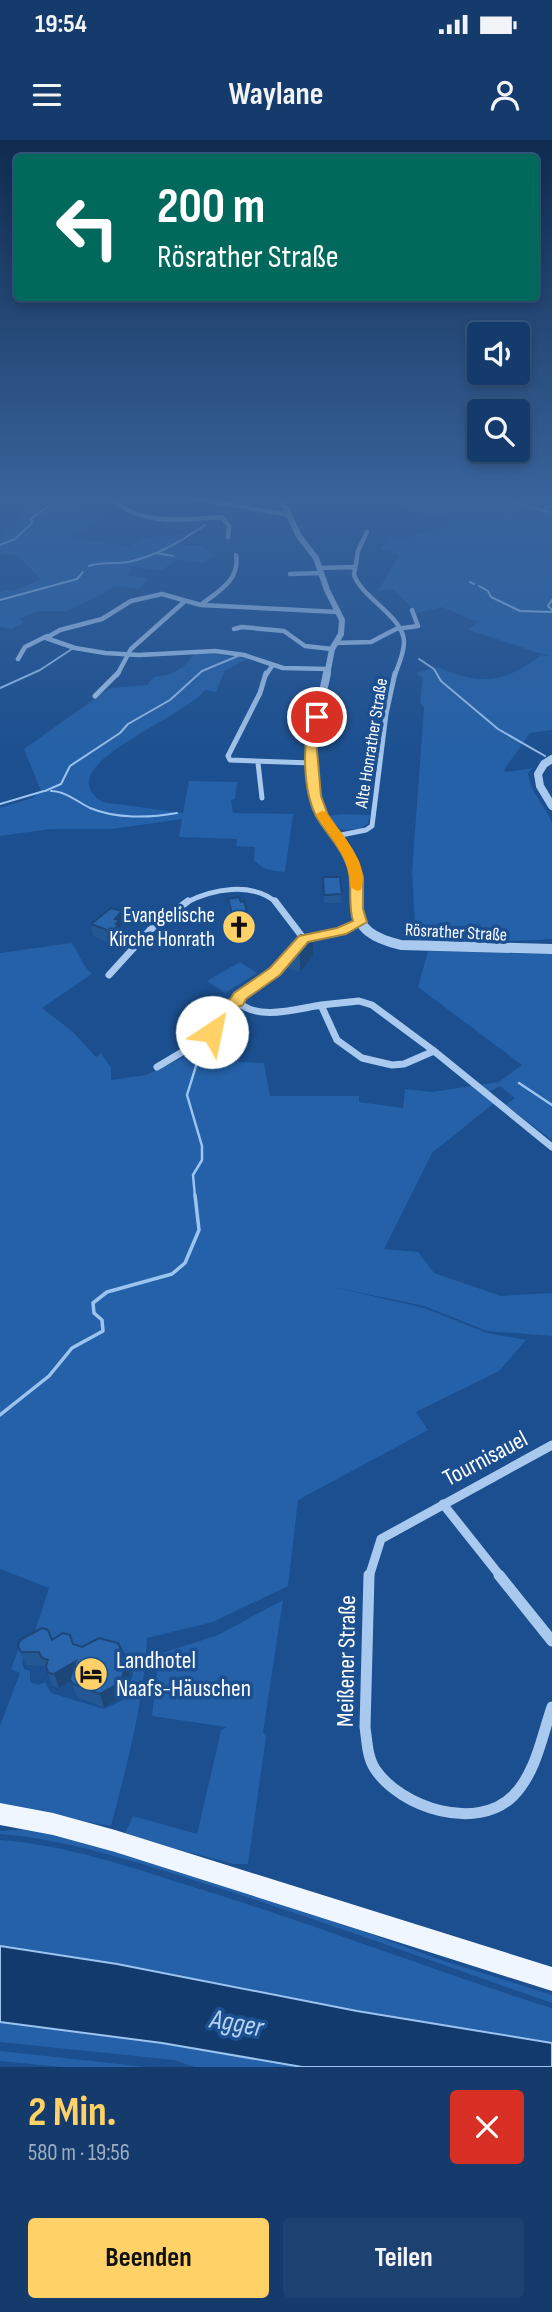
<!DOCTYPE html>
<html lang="de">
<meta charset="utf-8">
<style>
body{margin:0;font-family:"Sofia Sans Condensed",sans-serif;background:#1d4271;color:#f1f3f6;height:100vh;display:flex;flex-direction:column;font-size:26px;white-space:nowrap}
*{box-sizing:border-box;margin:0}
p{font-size:23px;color:#9dadc1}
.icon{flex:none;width:38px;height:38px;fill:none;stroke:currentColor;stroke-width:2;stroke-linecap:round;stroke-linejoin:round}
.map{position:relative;height:1927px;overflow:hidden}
.drawer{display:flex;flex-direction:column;background:#143b6b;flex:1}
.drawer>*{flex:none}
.top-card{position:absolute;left:14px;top:14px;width:525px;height:147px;border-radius:7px;box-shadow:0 4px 10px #0003,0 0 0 2px #33557e;background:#00695c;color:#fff;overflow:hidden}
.tools{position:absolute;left:467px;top:182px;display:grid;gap:14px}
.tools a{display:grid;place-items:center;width:63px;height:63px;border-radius:7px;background:#143b6b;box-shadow:0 4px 10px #0003,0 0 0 2px #33557e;font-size:35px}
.pin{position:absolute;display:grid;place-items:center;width:60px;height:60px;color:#fff;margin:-30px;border:4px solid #fff;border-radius:50%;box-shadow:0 2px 7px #0007}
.me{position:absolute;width:77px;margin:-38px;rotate:34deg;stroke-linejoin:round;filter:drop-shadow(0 0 5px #0008)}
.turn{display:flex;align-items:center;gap:24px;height:147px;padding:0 28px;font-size:32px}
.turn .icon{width:91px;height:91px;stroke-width:2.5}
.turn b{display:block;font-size:49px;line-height:60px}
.round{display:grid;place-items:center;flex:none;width:74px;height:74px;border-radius:7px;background:#1d4271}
.summary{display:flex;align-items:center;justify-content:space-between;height:119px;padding:0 28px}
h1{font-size:42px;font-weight:700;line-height:52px;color:#ffd166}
.primary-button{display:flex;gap:14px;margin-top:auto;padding:14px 28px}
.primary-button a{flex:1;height:80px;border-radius:7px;background:#ffd166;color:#111;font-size:28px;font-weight:700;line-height:80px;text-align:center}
.primary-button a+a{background:#1d4271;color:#f1f3f6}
.status{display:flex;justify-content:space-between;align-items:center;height:49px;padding:0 35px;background:#143b6b;direction:ltr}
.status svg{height:19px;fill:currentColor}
header{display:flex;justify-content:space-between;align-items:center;height:91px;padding:0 28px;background:#143b6b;font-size:32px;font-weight:700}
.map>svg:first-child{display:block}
.green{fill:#2461a8}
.water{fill:#123a6d;stroke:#9cc4f0;stroke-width:2}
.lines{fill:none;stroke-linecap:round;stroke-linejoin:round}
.stream-far2{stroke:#9cc4f0;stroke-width:2}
.stream-far1{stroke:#9cc4f0;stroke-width:2.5}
.stream{stroke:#9cc4f0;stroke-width:3.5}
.minor-far4{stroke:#a9c9ee;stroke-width:4.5}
.minor-far3{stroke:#a9c9ee;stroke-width:5}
.minor-far2{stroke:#a9c9ee;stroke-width:7}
.minor-far1{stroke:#a9c9ee;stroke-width:9}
.minor{stroke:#a9c9ee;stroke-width:11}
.tertiary-far2{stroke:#a9c9ee;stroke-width:6}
.tertiary-far1{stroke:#a9c9ee;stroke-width:8}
.tertiary{stroke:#a9c9ee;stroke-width:10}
.primary{fill:#f0f6ff;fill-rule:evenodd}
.wall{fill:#245895}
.shaded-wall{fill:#1d4779}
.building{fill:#2a66ad;stroke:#1d4779;stroke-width:2}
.route{fill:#ffd166;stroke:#a68842;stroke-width:2}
.slow{fill:#f59e0b}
.labels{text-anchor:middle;stroke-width:7;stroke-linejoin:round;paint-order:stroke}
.far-street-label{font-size:18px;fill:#fff;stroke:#1b4f8f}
.poi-label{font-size:21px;fill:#fff;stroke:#1b4f8f;text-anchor:end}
.near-street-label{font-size:24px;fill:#fff;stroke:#1b4f8f}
.near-poi-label{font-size:24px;fill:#fff;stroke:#1b4f8f;text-anchor:start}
.near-water-label{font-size:28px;font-style:italic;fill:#b5d3f5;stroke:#1b4f8f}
</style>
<div class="status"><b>19:54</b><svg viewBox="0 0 49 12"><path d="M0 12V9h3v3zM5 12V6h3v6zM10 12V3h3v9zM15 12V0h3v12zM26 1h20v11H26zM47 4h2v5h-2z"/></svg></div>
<header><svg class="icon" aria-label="menu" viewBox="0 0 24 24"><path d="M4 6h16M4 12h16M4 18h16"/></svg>Waylane<svg class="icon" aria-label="person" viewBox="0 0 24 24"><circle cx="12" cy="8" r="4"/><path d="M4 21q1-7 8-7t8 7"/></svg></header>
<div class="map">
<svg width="552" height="1927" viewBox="0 0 552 1927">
<rect width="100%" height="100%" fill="#1b4f8f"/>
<path class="green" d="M25,358H77L68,364L99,377L72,398L129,406L144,398L192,393L179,405H203L210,413L215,414L204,423L177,419L161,431L133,426L127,435L149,439L138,449L115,446L103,454L66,471H40L18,479L24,482L12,489L0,487V452L22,448L40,439L19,416L0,414V396L18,384L19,377L28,367L16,362Z
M386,358L404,361L405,358H552V590L530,593L504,630L506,632L533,628L528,633C530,652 545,665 552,683V799C507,803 462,798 416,802L412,732L424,568L420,562L423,538L416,533L438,527C478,546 506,543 541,515L551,517L469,490L477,482L442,467L417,473L393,449L378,451L399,415L381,409L389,395L402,400L451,383L448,378L384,364Z
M196,512L248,519L225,530L216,552L205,550C189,573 83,614 89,645C90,653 97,658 102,662L183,673L189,641L237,642L235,659L231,660L233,673L293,674L285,732C272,731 263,730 254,720L255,707L236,706L237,699L179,697L182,679L112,689H51L0,696V668L32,658L41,651L24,609L110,548L147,545L154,537C173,536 186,527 196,512Z
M342,674L370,675L368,683L360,689L341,690L328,676Z
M71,803C80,814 81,824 92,834L42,868L73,892L96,917L101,913L111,928V940L146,935L197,911L214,912L220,906L239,922L264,923L270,956H359V962L403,968L405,949L432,952L499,942L522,925L418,847L428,811L552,814V1000L506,965L515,958L500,946L485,954L494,963L432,1013L384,1109L418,1112L434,1133L501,1156L552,1153V1196L487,1191L424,1166L329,1146L424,1168L487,1193L526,1200L499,1231L416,1272L428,1290L298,1360L288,1446L213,1482L147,1498C144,1562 127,1625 111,1686L0,1667V1586L20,1533L11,1529L20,1505L25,1511L22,1523L24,1529L30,1531V1542L39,1545L45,1542L51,1553L104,1569L125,1559L133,1534L128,1518L34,1494L49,1448L0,1429V813Z
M240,822L257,833L225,853L207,841Z
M283,1460L263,1592L266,1597L248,1724H234L124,1695L133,1676L197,1694L221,1591L226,1587L152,1576L159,1514L218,1495Z
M30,1689L70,1697L338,1782L444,1821L552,1855V1863C437,1823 322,1781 206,1744C138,1723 72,1700 0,1694V1691Z
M0,1700C66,1705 127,1726 190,1746C312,1783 430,1830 552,1868V1903L357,1871L117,1824L0,1806Z
M0,1882L162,1903L302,1927H195L174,1920L0,1902Z
M0,1911L146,1927H61L0,1921Z"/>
<path class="water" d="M0,1806L117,1824L357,1871L552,1903V1927H302L162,1903L0,1882Z"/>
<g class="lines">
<path class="stream-far2" d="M497,358L548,372
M543,370L552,365
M0,405L15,399L32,383L31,379L59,358
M156,413L173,416
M89,426C102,422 115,424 128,422C157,416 181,401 205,385
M470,442L474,444
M479,446L488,451L491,457L520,471L552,472
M0,460L77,439L83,432
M552,460L548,466L552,470
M419,519L434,529L441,541L498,589L545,616
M0,548L40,530L72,509
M45,651L61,644L70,626L120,593L128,584L170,560L202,531L238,516
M51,651C65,651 78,662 90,668C116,679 150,678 177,673
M0,664L44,651"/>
<path class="stream-far1" d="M519,943L552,965
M195,1057L193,1035L202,1020V1006L187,955L200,913"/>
<path class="stream" d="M0,1275L49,1236L72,1208L103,1191L102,1180L94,1173L93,1163L107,1152L172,1134L185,1123L199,1090L195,1055"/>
<path class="minor-far4" d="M110,358C141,386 183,380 222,377L229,386L228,397
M193,358L290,375
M367,392L358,411L354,435C363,459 404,477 404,502C404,514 398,525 395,535
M319,428L353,427
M290,434L321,433
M202,464C220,450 240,440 236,415
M234,489L242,487L284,491L305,506L332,509
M335,503L371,502L396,489L418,486L412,470
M18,519L25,507L47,496
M328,529L283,528L244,515L215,511L139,515L105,513L75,508L46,498L60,490L102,479L131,461L162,454L201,465L338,472
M117,535L131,509L185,461
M266,535L272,526"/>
<path class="minor-far3" d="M266,533L260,553L228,616L230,620L312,623
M95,556L118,533
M258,623L262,658
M336,696L366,690L372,686L386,574L395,533
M185,763C212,749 252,741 277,763"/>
<path class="minor-far2" d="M275,761L304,799
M304,799L341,792L360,782
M109,835L150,790L188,761
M238,862C258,881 296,869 321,865L337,900L362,918L392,925L404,924L434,911
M321,865L359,861L372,865L434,911L552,1007
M157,927L204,899L213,890L222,872L238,862L239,856L275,831L292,813"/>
<path class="minor-far1" d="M443,1364L501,1437
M369,1437L381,1399L552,1305"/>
<path class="minor" d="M369,1435L365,1587C367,1600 367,1617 375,1629C401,1668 477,1692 513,1656C536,1633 542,1596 552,1567
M499,1435L552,1501"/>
<path class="tertiary-far2" d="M281,358L299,396L316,418L327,450L342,480L341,494L332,509L327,535"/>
<path class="tertiary-far1" d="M327,533C323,555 316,575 311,596C307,614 314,659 322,675C342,714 358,713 356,763
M552,619L544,624L538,634L540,646L552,666"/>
<path class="tertiary" d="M356,761C355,790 376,799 401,805L552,809"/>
<path class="primary" d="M0,1663L53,1673L115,1690L552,1827V1851L115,1712L53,1695L0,1685Z"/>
</g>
<path class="wall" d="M323,737L342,754L341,763H324Z
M228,759L241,762L248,776L249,793L233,795L228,776Z
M122,771L123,784L120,787V797L113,805L93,796L91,784Z
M313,799V816L300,832L287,828V811Z
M52,1500L82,1507L130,1535L123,1556L104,1567L77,1557L71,1541L59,1548L53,1546L44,1526L26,1525L18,1506Z"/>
<path class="shaded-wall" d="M122,771L123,784L120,787V797L113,805L112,792L115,779Z
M313,799V816L300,832V815Z
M76,1521L81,1535L59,1548L54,1534Z
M127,1521L130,1535L123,1556L104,1567L100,1554Z"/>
<path class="building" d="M323,737H340L342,754L324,755Z
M239,757L241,762L244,761L248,776L233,778L228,759Z
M111,768L122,771L115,779L119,780L116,784H119L112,792L91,784Z
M301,795L313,799L300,815L287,811Z
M42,1488L48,1490L52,1500L63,1493L70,1495L73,1504L82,1507L99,1498L118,1503L127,1521L120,1543L100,1554L73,1544L70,1539L76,1521L54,1534L48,1533L46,1526L48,1520L42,1518L39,1512H21L18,1506L20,1500Z"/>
<linearGradient id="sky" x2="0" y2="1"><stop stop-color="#0f2b4f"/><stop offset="0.57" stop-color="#39639b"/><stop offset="1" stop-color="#39639b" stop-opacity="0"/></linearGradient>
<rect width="552" height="628" fill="url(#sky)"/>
<path class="route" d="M313,575L323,577L316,599L321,656L328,675L358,721L363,737V769L367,782L346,794L308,802L280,835L246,859L243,865C227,870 224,883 218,896H207L205,892C213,865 226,869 234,853L270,828L299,796L337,788L353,781C347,761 354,741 346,722C339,705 325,692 316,676C303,650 301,600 313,575Z"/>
<path class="slow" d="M322,671L326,672C340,692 371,724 361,750L357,751L350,747C351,720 330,696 316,674Z"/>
<defs>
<g id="church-disc" transform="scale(1.75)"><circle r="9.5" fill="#ffd166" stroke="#1b4f8f"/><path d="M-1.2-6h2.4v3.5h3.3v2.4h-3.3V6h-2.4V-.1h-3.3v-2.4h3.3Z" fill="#111"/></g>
<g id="hotel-disc" transform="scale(1.75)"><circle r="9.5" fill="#ffd166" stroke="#1b4f8f"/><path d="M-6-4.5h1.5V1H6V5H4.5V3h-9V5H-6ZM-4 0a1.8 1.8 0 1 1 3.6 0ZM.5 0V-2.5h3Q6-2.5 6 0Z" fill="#111"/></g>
</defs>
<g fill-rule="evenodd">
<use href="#church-disc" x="239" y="787"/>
<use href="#hotel-disc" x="91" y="1534"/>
</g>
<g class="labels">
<g class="far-street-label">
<text transform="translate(371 603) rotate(-81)" y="6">Alte Honrather Straße</text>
<text transform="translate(456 792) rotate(3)" y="6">Rösrather Straße</text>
</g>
<g class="poi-label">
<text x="215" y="782">Evangelische<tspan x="215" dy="24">Kirche Honrath</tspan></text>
</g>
<g class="near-street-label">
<text transform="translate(485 1318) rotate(-28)" y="8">Tournisauel</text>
<text transform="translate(346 1521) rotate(-89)" y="8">Meißener Straße</text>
</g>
<g class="near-poi-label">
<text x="116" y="1528">Landhotel<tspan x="116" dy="28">Naafs-Häuschen</tspan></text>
</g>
<g class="near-water-label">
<text transform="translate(237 1882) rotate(10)" y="10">Agger</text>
</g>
</g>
</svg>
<div class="tools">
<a><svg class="icon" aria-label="sound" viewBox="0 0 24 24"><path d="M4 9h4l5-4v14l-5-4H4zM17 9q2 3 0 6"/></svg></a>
<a><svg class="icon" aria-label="search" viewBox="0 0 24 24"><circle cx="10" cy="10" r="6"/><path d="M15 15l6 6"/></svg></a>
</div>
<div class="pin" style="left:317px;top:577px;background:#d93025"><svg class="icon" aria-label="arrive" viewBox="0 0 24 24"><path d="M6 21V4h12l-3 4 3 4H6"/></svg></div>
<svg class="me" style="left:212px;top:892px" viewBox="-20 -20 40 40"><circle r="19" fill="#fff"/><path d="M0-13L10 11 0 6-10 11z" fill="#ffd166"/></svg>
<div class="top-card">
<div class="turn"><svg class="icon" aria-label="left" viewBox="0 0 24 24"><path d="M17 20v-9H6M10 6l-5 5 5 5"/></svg><div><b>200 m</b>Rösrather Straße</div></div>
</div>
</div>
<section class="drawer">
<div class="summary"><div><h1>2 Min.</h1><p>580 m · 19:56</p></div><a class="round" style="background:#d93025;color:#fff"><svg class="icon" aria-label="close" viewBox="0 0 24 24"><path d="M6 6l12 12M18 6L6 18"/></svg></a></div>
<div class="primary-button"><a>Beenden</a><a>Teilen</a></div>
</section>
